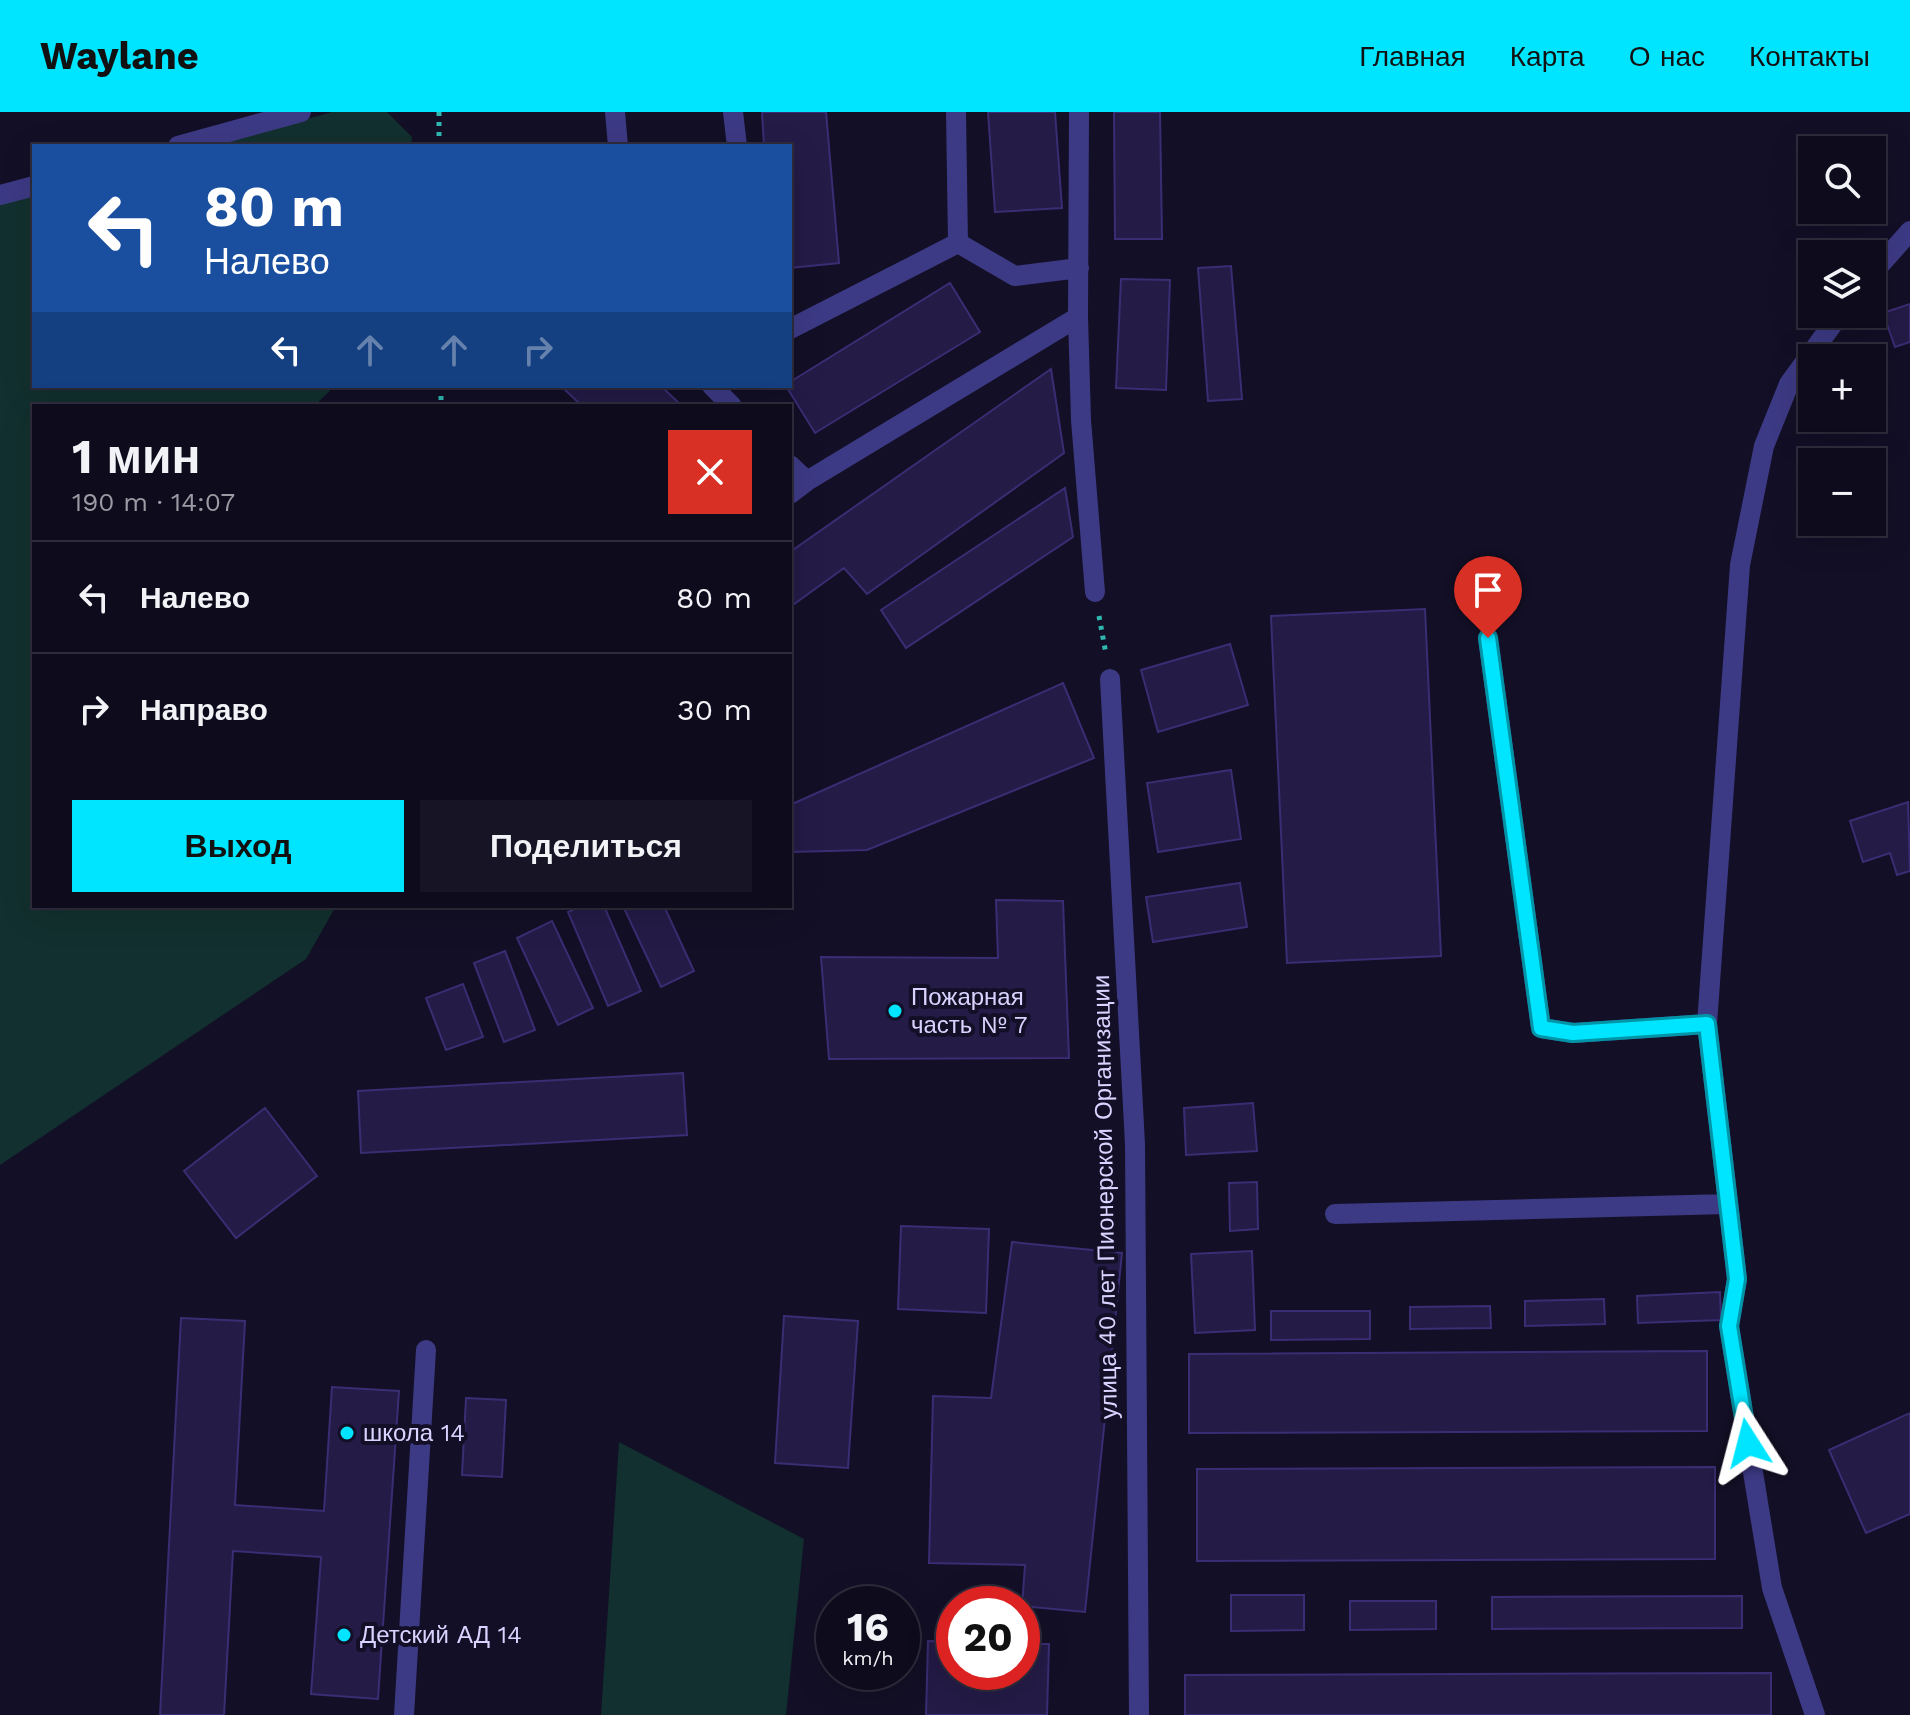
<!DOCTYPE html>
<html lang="ru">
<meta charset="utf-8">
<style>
body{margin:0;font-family:"Work Sans",sans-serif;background:#171425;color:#f1f3f6;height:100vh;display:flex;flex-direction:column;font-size:30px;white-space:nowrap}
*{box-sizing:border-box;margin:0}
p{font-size:26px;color:#9b9ba3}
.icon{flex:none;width:44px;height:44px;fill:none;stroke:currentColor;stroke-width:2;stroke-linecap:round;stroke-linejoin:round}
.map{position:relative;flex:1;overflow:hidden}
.details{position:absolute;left:32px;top:292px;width:760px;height:504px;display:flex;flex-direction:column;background:#0e0b1c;border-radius:0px;box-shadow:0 8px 32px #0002,0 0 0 2px #2e2b3b}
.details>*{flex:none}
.guide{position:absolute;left:32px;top:32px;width:760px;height:244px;border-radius:0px;box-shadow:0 8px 32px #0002,0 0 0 2px #2e2b3b;background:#1a4fa0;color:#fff;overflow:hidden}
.controls{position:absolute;left:1798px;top:24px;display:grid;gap:16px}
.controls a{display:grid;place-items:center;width:88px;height:88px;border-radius:0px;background:#0e0b1c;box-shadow:0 8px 32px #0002,0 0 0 2px #2e2b3b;font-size:40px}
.speed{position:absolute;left:816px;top:1474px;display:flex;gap:16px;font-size:40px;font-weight:700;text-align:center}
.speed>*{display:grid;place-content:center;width:104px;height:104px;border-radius:50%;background:#0e0b1c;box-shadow:0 8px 32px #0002,0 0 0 2px #2e2b3b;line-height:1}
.speed small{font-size:20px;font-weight:400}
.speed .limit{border:12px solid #d22;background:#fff;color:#111}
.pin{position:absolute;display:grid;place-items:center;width:68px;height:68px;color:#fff;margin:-82px -34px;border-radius:50% 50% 50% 0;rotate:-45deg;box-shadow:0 0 8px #0007}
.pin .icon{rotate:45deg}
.me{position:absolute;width:88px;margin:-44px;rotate:351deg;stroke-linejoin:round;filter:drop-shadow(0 0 6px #0008)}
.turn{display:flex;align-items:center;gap:28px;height:168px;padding:0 40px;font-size:36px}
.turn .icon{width:104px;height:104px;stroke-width:2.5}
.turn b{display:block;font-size:56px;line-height:68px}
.lanes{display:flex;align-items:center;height:76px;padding:0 40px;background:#0003;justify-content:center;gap:40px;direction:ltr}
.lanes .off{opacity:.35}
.round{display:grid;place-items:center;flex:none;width:84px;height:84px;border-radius:0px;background:#171425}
.summary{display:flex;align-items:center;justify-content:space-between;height:136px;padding:0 40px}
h1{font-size:48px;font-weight:700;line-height:60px}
.action{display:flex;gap:16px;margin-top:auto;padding:16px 40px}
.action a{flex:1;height:92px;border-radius:0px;background:#00e5ff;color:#111;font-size:32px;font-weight:700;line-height:92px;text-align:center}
.action a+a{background:#171425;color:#f1f3f6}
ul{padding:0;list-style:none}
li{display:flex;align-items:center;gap:24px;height:112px;padding:0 40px;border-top:2px solid #2e2b3b}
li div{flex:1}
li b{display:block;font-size:30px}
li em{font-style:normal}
header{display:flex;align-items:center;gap:48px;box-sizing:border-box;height:112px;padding:0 40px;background:#00e5ff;color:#111}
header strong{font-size:38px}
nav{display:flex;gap:44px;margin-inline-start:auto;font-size:28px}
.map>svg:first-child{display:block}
.green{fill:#12302f}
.building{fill:#241b47;stroke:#3b2d73;stroke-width:2}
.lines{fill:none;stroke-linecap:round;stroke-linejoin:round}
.path{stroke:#2fb8b0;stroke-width:5;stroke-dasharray:4 6;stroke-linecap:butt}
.minor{stroke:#3d3a85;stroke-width:20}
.route-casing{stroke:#0095a6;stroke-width:20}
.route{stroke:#00e5ff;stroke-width:14}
.poi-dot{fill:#00e5ff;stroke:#130f26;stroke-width:3}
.labels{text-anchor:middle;stroke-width:8;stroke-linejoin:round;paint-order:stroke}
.poi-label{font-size:24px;fill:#d9d4ff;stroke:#130f26;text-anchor:start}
.street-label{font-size:24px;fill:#d9d4ff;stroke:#130f26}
</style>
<header>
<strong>Waylane</strong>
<nav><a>Главная</a><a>Карта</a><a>О нас</a><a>Контакты</a></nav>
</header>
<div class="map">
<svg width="1910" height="1603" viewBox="0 0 1910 1603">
<rect width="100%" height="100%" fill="#130f26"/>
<path class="green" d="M332,0H387L412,25L411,34H209Z
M34,83V274H335L314,294H34V794H336L306,847L0,1053V92Z
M619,1330L804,1427L786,1603H601Z"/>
<path class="building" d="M762,0H826L839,151L790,156V34H764Z
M988,0H1055L1062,96L995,100Z
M1114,0H1160L1162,127H1115Z
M1231,154L1242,287L1208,289L1198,156Z
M1121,167L1170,168L1166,278L1116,276Z
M950,171L980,220L815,321L786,274H790V270Z
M1910,192V230L1895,235L1883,201Z
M1051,257L1064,341L867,482L844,456L790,495V440Z
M561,274H661L682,294H582Z
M1065,376L1073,425L906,536L881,498Z
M1425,497L1441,844L1287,851L1271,504Z
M1230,532L1248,593L1158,620L1141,558Z
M1063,571L1094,646L867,738L790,740V693Z
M1231,658L1241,727L1158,740L1147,671Z
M1908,690L1910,759L1897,763L1890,741L1863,750L1850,709Z
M1240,771L1247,815L1153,830L1146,785Z
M996,788L1063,789L1069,946L829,947L821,845L998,846Z
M582,794H604L641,879L608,894L568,800Z
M623,794H664L694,859L661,875Z
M552,809L593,896L558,913L517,826Z
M505,839L535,918L504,930L474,851Z
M463,872L483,925L446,938L426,886Z
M683,961L687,1023L361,1041L358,979Z
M1253,991L1257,1039L1186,1043L1184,996Z
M265,996L317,1064L236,1126L184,1059Z
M1257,1070L1258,1117L1230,1119L1229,1071Z
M901,1114L989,1117L986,1201L898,1197Z
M1012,1130L1122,1141L1085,1500L1022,1494L1025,1453L929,1451L933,1284L991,1286Z
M1252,1139L1255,1218L1195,1221L1191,1142Z
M1720,1180L1721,1208L1638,1211L1637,1184Z
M1604,1187L1605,1212L1525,1214V1189Z
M1490,1194L1491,1216L1410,1217V1195Z
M1271,1199H1370V1227L1271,1228Z
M784,1204L858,1209L848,1356L775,1351Z
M181,1206L245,1209L235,1393L324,1399L332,1275L399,1279L378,1587L311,1582L321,1445L233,1439L224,1603H160Z
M1707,1239V1319L1189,1321V1242Z
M466,1286L506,1288L502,1365L462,1363Z
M1910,1301V1402L1866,1421L1829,1338Z
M1715,1355V1447L1197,1449V1357Z
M1231,1483H1304V1518L1231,1519Z
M1742,1484V1516L1492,1517V1485Z
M1350,1489H1436V1517L1350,1518Z
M928,1529L954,1530V1560H1022V1532H1049L1047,1603H926Z
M1771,1561V1603H1185V1563Z"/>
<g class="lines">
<path class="path" d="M439,0V34
M441,274V294
M1099,504L1106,542"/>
<path class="minor" d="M615,0L618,34
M733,0L737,34
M956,0L958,131L1015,164L1079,156
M1079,0L1078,205L1081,308L1095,480
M178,34L301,0
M0,83L34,74
M1872,162L1910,119
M790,217L958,131
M712,274L732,294
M790,353L807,369L1078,205
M790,382L807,369
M1488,526L1541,916L1573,921L1707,912L1737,1167L1729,1214L1772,1476L1815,1603
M1110,567L1135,1032L1139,1603
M1707,912L1740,453L1764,334L1789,272L1840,202
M1335,1102L1728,1092
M404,1603L426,1238"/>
</g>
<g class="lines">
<g class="route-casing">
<path id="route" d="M1488,526L1541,916L1573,921L1707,912L1737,1167L1729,1214L1748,1331"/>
</g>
<use href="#route" class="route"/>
</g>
<g class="poi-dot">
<circle cx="895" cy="899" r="8"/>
<circle cx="347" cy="1321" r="8"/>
<circle cx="344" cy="1523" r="8"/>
</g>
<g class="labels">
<g class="poi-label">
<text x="911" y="893">Пожарная<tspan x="911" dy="28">часть № 7</tspan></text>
<text x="363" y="1329">школа 14</text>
<text x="360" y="1531">Детский АД 14</text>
</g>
<g class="street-label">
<text transform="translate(1105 1085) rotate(-91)" y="8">улица 40 лет Пионерской Организации</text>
</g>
</g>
</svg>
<div class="controls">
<a><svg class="icon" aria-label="search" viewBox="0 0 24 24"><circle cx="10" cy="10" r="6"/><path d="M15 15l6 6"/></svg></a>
<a><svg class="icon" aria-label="layers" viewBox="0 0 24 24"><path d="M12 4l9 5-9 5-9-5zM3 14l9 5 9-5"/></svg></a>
<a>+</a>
<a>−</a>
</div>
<div class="speed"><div>16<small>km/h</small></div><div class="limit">20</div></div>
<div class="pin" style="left:1488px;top:526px;background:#d93025"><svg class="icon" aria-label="arrive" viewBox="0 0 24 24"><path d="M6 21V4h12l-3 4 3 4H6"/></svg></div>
<svg class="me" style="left:1748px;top:1331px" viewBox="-20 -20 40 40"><path d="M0-17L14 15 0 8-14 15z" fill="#00e5ff" stroke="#fff" stroke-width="4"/></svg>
<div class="guide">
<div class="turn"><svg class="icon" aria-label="left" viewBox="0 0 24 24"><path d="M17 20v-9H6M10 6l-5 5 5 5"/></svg><div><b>80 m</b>Налево</div></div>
<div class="lanes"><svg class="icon" aria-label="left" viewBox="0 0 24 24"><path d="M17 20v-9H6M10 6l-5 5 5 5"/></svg><svg class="icon off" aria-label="ahead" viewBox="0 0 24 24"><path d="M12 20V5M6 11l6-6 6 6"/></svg><svg class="icon off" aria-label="ahead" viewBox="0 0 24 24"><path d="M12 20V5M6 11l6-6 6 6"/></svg><svg class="icon off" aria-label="right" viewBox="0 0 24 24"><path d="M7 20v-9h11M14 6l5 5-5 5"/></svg></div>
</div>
<section class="details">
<div class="summary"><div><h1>1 мин</h1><p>190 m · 14:07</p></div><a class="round" style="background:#d93025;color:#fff"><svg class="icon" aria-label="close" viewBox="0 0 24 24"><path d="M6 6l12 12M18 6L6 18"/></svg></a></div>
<ul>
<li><svg class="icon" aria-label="left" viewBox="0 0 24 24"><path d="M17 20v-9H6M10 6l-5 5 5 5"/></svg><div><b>Налево</b></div><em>80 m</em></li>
<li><svg class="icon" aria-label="right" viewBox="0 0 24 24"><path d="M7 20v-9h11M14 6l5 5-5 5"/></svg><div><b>Направо</b></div><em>30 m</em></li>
</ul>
<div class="action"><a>Выход</a><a>Поделиться</a></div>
</section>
</div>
